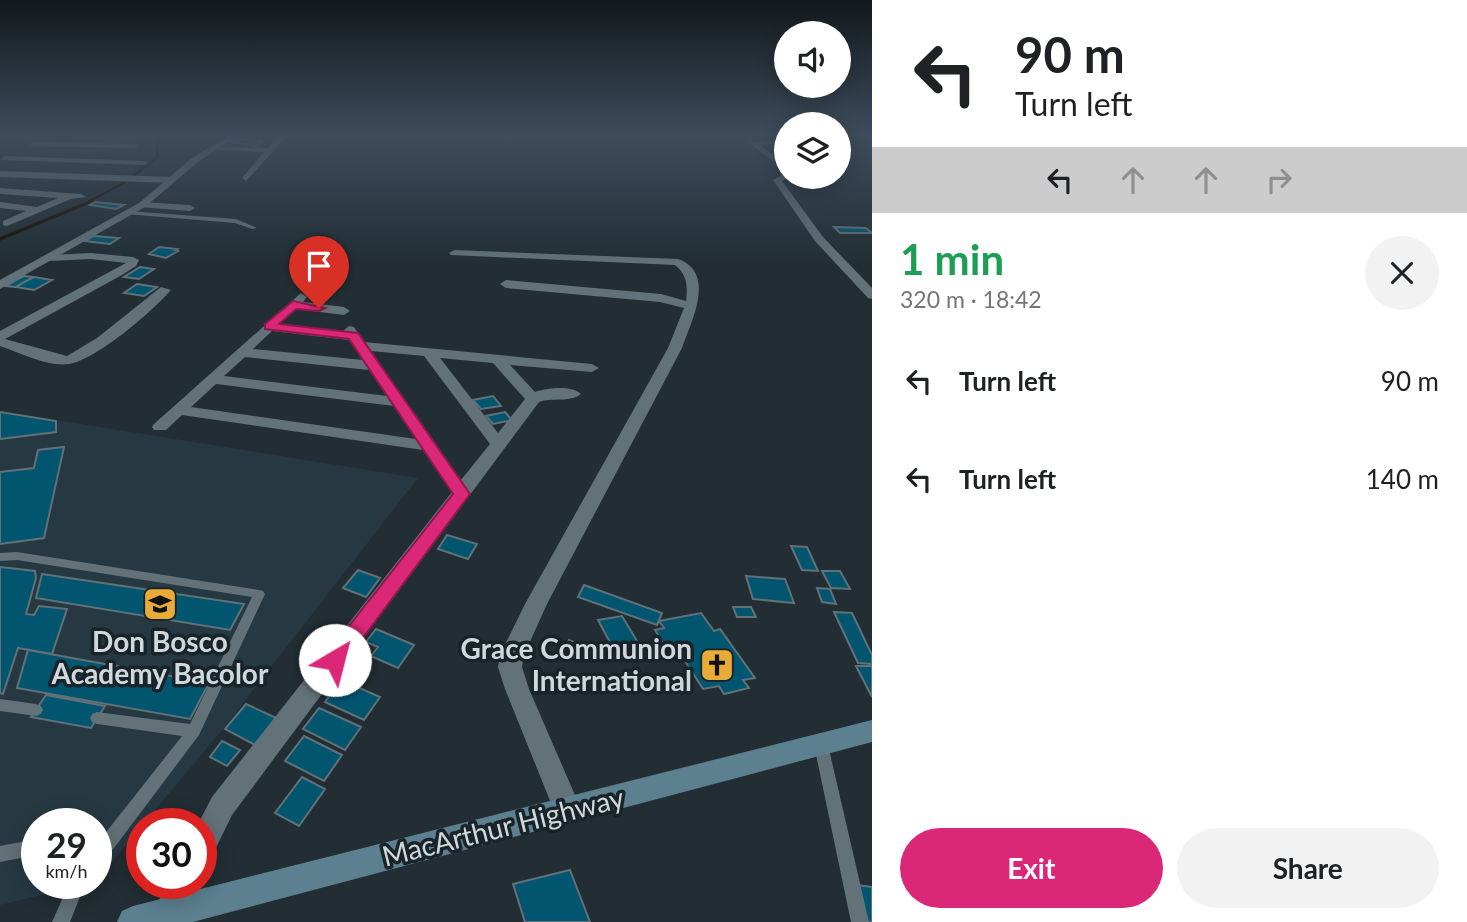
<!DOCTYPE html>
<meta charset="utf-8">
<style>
body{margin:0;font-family:Lato,sans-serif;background:#f2f2f2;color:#202124;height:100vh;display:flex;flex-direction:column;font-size:26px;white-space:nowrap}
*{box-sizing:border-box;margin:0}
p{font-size:23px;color:#757577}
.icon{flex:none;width:38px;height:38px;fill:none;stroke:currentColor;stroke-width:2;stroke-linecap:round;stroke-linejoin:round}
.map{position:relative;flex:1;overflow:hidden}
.drawer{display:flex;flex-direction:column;background:#fff;width:595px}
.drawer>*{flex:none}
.hud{background:#fff;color:#202124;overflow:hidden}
.fabs{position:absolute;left:774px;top:21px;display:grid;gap:14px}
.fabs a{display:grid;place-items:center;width:77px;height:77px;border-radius:50%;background:#fff;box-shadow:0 4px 18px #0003;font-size:35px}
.speed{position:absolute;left:21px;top:808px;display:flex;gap:14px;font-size:35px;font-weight:700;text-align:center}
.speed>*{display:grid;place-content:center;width:91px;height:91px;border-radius:50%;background:#fff;box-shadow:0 4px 18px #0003;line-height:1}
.speed small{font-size:18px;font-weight:400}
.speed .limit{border:10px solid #d22;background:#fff;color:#111}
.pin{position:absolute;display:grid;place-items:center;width:60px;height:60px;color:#fff;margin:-72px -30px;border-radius:50% 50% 50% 0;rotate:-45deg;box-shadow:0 0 7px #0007}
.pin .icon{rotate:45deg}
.me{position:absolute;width:77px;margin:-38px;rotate:37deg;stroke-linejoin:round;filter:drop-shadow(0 0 5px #0008)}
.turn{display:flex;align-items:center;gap:24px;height:147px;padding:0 28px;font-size:32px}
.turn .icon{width:91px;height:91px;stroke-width:2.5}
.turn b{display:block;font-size:49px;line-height:60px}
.lanes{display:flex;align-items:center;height:66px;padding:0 28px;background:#0003;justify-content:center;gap:35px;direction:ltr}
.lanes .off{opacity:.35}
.round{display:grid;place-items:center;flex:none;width:74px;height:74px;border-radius:37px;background:#f2f2f2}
.head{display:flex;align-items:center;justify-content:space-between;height:119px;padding:0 28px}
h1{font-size:42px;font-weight:700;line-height:52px;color:#1e9e55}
.cta{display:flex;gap:14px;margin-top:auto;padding:14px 28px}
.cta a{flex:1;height:80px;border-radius:42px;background:#db2777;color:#fff;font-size:28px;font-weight:700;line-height:80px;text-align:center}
.cta a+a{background:#f2f2f2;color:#202124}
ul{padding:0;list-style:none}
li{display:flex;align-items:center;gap:21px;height:98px;padding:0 28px}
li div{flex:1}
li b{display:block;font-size:26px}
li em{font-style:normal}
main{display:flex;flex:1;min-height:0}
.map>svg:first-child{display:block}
.built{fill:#263942}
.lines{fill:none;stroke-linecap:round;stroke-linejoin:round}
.stream-far1{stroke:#1a0e00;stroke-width:2.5}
.stream{stroke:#1a0e00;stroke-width:3.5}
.building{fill:#01556f;stroke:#627077;stroke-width:2}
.service{fill:#637178;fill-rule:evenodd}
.minor{fill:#637178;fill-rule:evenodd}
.tertiary{fill:#637178;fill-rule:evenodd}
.secondary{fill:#5c8090;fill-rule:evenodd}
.route{fill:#db2777;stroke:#8e194d;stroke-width:2}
.labels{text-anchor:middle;stroke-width:7;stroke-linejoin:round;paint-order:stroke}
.near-poi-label{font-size:28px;font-weight:bold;fill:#d0d8dc;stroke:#18242a}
.near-street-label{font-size:28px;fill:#d0d8dc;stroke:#18242a}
</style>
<main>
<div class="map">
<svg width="872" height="922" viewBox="0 0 872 922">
<rect width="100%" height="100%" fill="#222e34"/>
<path class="built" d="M0,411L418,478L222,730L96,881V824H37V884H88L0,905Z"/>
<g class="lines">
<path class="stream-far1" d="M88,202L122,184L157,158L158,136"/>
<path class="stream" d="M0,239L92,201"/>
</g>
<path class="building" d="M235,139L262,141L255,146L230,142Z
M95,202L124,205L116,209L90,205Z
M834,227L866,228L872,233H840Z
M94,236L119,238L110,244L85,241Z
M159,247L177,249L175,250L178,251L166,258L149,254Z
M140,267L154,269L139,279L124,277Z
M24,276L33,277L15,287L6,286Z
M34,277L52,280L34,290L16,287Z
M137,284L157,287L144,296L124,293Z
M493,396L501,406L481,409L473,400Z
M0,412L56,421V432L0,439Z
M505,412L512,420L493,424L486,416Z
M64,447L44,538L0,544V472L34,468L38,450Z
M447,535L477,544L468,559L438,549Z
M791,546L807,547L818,571L802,570Z
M0,567L35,571L36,578L26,614L34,615L39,606L67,609L52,654L18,648L3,694L0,693Z
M358,570L380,578L366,597L343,588Z
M822,571H840L850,589L831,588Z
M42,574L244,604L230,630L36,598Z
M746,576L785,579L794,603L753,599Z
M584,585L662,613L657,625L578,597Z
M817,588L830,589L836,604L822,602Z
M733,607H751L756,617H737Z
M834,612L852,613L872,655V664L858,663Z
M701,613L714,631L720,629L755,678L743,680L749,688L724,694L719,686L703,689L678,650L668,652L655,630L664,628L659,621Z
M622,616L637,641L612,646L598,620Z
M376,629L414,645L398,668L371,656L378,647L366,642Z
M569,640L585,647L577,661L560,653Z
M28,650L209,683L190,719L17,688Z
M856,666H872V697Z
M341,680L380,697L364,720L325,702Z
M46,695L105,706L91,728L31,717Z
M246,704L276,718L255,745L225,729Z
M319,708L361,727L345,750L303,729Z
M304,736L342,755L324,781L285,761Z
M222,741L240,750L227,766L210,757Z
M302,777L325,789L299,826L275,813Z
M570,870L590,922H525L513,884Z
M857,885L872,887V922H868Z"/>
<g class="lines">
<path class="service" d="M23,136H28L43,140L41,141Z
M127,211L236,219L257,228L252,229L235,223L125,214V212Z
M17,552L259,590L263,591L265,594L199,735L102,864L96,866V845L182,736L97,724L92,722L90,718L92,714L97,712L190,724L252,597L17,560L0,561V553Z
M0,699L36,704L41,706L43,710L41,714L36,716L0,711Z
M821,739L826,740L828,745L869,922H851L814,745L816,740Z
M37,839V855L0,862V846Z
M69,884H85L70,922H52Z"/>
<path class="minor" d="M279,136H287L246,181L242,178L264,152L206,149L210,147L268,148Z
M786,139V143L760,145L786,165V171L749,143Z
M33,142L135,144L139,146L135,148L30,146Z
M4,156L144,161L148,163L144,165L1,160Z
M0,171L172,177L176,180L172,183L0,177Z
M786,173V177H790L782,181L823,237L872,288V299L868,298L815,241L773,180Z
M0,188L81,194L86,197L71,199L7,226L3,225V221L26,211L0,208V202L37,207L58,198L0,194Z
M142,202L190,205L195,208L190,211L139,207V203Z
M455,250L678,259C717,273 691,322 682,348L547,604L524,655L522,667L529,689L581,809L577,818L567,822L557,818L505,689L498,667L500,655L525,604L668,348L684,308L660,302L506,288L500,284L506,280L661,294L686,301C688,287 687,274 675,265L451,255L449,253Z
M91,253L133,257L139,260L136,266L122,275L5,339L67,356L97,338L161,287L171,290C153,311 96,360 69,364C48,367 20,353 0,346V331L126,263L91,259L49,261L43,258L49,255Z
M301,293L307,297L303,302L344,307L350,311L344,315L295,309L279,324L343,331L349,326L354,327L364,342L592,364L599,368L592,372L510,365L535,392C547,388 571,385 581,394C570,403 552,397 539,402L232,815L211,858L201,862V824H198L212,797L452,492L423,450L182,415L166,430H154L152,427L154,424ZM272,331L349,340L363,360L253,349ZM371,351L424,356L490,444L461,480ZM245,357L369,370L387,396L224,376ZM440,358L493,363L525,399L498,433ZM216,384L394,406L416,439L191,407Z
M167,884H198L181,922H156L152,914Z"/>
<path class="tertiary" d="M229,136H237L198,162L145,207L0,289V280L139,203L192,158Z"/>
<path class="secondary" d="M872,720V742L193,922H117L122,911L133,906Z"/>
</g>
<linearGradient id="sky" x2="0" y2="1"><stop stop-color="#13191d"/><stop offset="0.51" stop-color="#3e4c5c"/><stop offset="1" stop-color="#3e4c5c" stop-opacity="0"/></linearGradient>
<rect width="872" height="265" fill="url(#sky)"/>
<path class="route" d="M293,301L325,308L319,311L296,309L279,324L358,333L470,494L342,666L335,668L327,666L324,660L327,654L453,494L349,339L265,329V324Z"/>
<defs>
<g id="school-square" transform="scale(1.75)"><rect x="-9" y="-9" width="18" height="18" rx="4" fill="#e8ab37" stroke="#18242a"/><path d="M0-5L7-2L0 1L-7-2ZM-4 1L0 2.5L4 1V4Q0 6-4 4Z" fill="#111"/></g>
<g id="church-square" transform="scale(1.75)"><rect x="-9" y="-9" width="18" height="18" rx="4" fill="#e8ab37" stroke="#18242a"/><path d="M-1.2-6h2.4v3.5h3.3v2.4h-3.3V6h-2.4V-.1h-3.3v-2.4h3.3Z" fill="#111"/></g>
</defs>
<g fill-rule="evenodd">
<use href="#school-square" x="160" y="604"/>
<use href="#church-square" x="717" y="665"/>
</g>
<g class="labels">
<g class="near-poi-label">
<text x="160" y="652">Don Bosco<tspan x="160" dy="32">Academy Bacolor</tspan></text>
<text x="692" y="659" text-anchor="end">Grace Communion<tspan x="692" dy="32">International</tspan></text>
</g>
<g class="near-street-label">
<text transform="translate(503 827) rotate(-14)" y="10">MacArthur Highway</text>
</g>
</g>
</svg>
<div class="fabs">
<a><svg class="icon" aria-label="sound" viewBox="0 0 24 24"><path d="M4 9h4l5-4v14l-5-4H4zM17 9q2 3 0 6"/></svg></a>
<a><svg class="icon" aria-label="layers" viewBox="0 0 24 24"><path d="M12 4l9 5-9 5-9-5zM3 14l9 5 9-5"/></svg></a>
</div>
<div class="speed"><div>29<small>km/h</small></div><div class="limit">30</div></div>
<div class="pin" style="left:319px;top:308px;background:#d93025"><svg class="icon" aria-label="arrive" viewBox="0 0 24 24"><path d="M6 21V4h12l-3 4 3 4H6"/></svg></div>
<svg class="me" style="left:335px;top:660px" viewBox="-20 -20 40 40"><circle r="19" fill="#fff"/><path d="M0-13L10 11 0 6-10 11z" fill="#db2777"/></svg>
</div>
<section class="drawer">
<div class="hud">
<div class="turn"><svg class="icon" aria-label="left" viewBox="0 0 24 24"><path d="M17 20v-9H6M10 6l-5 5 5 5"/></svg><div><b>90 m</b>Turn left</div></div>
<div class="lanes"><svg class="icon" aria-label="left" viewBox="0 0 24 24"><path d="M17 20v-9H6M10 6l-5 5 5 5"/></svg><svg class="icon off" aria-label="ahead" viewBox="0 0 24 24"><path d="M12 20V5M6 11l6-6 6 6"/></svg><svg class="icon off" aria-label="ahead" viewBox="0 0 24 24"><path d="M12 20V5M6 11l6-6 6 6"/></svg><svg class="icon off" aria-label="right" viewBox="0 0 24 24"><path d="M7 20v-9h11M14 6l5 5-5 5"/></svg></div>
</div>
<div class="head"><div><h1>1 min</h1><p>320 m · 18:42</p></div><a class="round"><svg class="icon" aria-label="close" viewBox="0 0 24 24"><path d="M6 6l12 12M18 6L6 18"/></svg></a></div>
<ul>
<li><svg class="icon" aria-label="left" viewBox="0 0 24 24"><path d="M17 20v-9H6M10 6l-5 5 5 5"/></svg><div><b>Turn left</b></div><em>90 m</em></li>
<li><svg class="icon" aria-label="left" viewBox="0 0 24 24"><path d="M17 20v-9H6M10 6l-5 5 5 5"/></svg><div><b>Turn left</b></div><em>140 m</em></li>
</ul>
<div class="cta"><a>Exit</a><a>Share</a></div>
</section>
</main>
